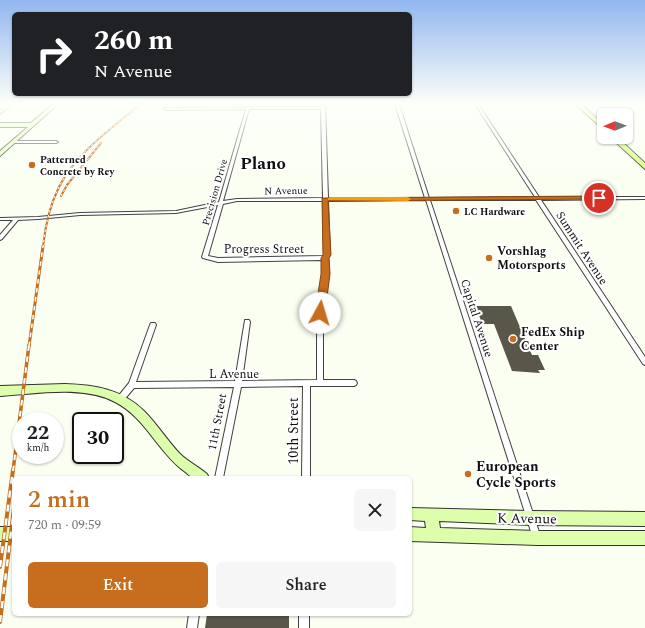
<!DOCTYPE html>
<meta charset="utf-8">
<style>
body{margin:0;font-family:Spectral,serif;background:#f6f6f6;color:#202124;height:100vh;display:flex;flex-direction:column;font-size:15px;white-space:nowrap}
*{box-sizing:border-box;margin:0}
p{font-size:13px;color:#757577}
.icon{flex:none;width:22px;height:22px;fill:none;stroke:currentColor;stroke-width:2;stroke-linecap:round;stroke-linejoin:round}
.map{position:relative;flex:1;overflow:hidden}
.side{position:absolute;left:12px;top:476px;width:400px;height:140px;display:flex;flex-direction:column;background:#fff;border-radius:6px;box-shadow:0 1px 3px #0004}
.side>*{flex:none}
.banner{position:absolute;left:12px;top:12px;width:400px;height:84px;border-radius:6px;box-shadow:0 1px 3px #0004;background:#202124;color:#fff;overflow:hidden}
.needle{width:26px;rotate:269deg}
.controls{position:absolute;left:597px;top:108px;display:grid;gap:8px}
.controls a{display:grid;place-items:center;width:36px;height:36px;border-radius:6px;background:#fff;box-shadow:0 1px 3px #0004;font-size:20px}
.speed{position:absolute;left:12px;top:412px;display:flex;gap:8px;font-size:20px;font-weight:700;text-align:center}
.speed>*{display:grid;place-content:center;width:52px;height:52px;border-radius:50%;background:#fff;box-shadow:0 1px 3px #0004;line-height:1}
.speed small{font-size:10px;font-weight:400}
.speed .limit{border:2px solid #111;border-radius:6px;background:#fff;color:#111}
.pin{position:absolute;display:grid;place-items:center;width:34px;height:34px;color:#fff;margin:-17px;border:2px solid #fff;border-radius:50%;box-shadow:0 1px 4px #0007}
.me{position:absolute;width:44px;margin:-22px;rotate:6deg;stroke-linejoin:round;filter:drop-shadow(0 0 3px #0008)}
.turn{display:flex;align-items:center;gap:14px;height:84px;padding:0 16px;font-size:18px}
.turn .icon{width:52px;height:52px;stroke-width:2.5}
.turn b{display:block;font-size:28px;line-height:34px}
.round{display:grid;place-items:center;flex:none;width:42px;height:42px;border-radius:6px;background:#f6f6f6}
.headline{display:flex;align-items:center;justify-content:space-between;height:68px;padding:0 16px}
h1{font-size:24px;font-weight:600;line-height:30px;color:#c76d1e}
.primary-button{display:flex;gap:8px;margin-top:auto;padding:8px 16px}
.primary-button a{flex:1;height:46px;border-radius:6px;background:#c76d1e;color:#fff;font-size:16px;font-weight:600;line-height:46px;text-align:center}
.primary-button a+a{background:#f6f6f6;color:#202124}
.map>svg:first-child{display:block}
.building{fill:#58574a}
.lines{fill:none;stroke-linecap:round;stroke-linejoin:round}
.street-casing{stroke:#424242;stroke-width:2}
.secondary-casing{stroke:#313131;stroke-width:2}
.primary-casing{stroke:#202020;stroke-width:2}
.street{fill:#fff;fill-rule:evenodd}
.secondary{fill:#ddffac;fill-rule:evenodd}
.primary{fill:#d4ff61;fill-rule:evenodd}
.rail-far3-casing{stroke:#c76d1e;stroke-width:2}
.rail-far2-casing{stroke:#c76d1e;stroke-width:3}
.rail-far1-casing{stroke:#c76d1e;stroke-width:3.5}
.rail-casing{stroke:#c76d1e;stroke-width:4}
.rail-far3{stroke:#fff;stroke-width:1;stroke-dasharray:2.5;stroke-linecap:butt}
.rail-far2{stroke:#fff;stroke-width:1.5;stroke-dasharray:4.5;stroke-linecap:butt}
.rail-far1{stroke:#fff;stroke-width:2;stroke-dasharray:5.5;stroke-linecap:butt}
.rail{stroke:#fff;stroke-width:2.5;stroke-dasharray:7;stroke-linecap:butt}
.route{fill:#c76d1e;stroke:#814714}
.slow{fill:#f59e0b}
.poi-dot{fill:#c76d1e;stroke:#fff;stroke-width:1.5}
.labels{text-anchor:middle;stroke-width:4;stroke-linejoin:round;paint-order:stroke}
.far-poi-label{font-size:10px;font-weight:bold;fill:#0f0f0f;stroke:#fff;text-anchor:start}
.far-street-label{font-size:10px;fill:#0f0f0f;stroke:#fff}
.street-label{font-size:12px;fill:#0f0f0f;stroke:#fff}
.poi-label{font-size:12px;font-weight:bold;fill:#0f0f0f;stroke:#fff;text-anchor:start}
.near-street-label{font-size:14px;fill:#0f0f0f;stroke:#fff}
.near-poi-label{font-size:14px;font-weight:bold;fill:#0f0f0f;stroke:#fff;text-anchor:start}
.far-town-label{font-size:17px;font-weight:bold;fill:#0f0f0f;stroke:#fff}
</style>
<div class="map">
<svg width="645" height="628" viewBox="0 0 645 628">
<rect width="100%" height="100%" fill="#fafff1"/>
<path class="building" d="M476,306H511L532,355H538L545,370H538L540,373L512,371L494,324H482Z
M207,614H289V628H205Z"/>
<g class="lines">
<g class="street-casing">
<path id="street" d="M9,104H12L0,114V111Z
M321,104H325L328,198H425L395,104H399L429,198L535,197L475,104H478L539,197H645V199L541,200L645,357V365L643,364L536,200H430L541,538L540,541L537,542L534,541L533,538L426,200L328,201L330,255L328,258L329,273L323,313L320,315L317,313L323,273L322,260L218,262L203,258L202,257L218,205L176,213L80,215L38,219L18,220L2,239L0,240V235L13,220H0V218L38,217L80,213L176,211L219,202L246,109L166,110L164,109L165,108L321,107ZM249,109H321L323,198L237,199L223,201ZM237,201H323L324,255L323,256L218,258L208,256L223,204Z
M12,141H56L58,142L56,143H12Z
M245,320H249L250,322L242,381L317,380V327L318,325H322L323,327V380H354L356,381L357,383L356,385L354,386H310V478H302L303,386L241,387L223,478H215L234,387L134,388L123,401L120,402L117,401L116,399L129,383L150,325L151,323H155L156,325L136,382L235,381Z
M189,614H199L197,628H187Z
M299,614H309V628H299Z"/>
</g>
<g class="secondary-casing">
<path id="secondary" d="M53,104H58L0,156V151L28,127H0V123H31Z
M65,384C95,385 122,389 144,411C157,424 167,440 180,454C187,461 199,467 207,474L209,478C204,478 198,479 194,478C190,477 187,473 184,471C158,452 145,417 115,402C84,385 35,394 0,396V386Z
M410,508L531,511L645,512V526L531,525L439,521L440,528L537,531H645V545H537L410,541V527L426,528L425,521L410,520Z
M0,527H14V541H0Z"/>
</g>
<g class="primary-casing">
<path id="primary" d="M575,104H581L604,125V130Z
M610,137H617L645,163V169Z"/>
</g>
<use href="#street" class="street"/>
<use href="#secondary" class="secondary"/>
<use href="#primary" class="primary"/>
<g class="rail-far3-casing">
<path id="rail-far3" d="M61,196L67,185L101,143
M43,247C45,227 50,205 59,187C75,154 113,127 141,104"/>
</g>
<g class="rail-far2-casing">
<path id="rail-far2" d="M29,346L43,246"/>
</g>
<g class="rail-far1-casing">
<path id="rail-far1" d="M13,471L29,345"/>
</g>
<g class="rail-casing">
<path id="rail" d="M0,567L13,470
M0,622L14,508"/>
</g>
<use href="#rail-far3" class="rail-far3"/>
<use href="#rail-far2" class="rail-far2"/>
<use href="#rail-far1" class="rail-far1"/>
<use href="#rail" class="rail"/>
</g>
<linearGradient id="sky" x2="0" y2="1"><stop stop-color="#92b6ef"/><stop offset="0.54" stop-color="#fdfff9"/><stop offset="1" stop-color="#fdfff9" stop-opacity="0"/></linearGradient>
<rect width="645" height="192" fill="url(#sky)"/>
<path class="route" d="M599,196H602V199L328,201L331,255L329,258L330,274L325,313L320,316L315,313L321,274V258L323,255L322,198Z"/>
<path class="slow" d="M330,197H408L411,199L408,201L328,200V198Z"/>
<g class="poi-dot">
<circle cx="32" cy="165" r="4"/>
<circle cx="456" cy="211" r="4"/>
<circle cx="489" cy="258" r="4"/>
<circle cx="513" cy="339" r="4"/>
<circle cx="468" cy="474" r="4"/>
</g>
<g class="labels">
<g class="far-poi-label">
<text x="40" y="163">Patterned<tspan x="40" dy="12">Concrete by Rey</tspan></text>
<text x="464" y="215">LC Hardware</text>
</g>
<g class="far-street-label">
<text transform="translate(286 190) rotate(-1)" y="4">N Avenue</text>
<text transform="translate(214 192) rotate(-74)" y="4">Precision Drive</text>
</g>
<g class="street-label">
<text transform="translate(582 248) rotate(57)" y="4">Summit Avenue</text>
<text x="264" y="253">Progress Street</text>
<text transform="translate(477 318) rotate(72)" y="4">Capital Avenue</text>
<text x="234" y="378">L Avenue</text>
<text transform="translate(217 422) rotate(-79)" y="4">11th Street</text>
</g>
<g class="poi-label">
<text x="497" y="255">Vorshlag<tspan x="497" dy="14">Motorsports</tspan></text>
<text x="521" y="336">FedEx Ship<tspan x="521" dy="14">Center</tspan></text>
</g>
<g class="near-street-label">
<text transform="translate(293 431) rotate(-90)" y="5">10th Street</text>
<text transform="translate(527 518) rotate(1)" y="5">K Avenue</text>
</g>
<g class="near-poi-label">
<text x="476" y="471">European<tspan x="476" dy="16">Cycle Sports</tspan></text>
</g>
<g class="far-town-label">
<text x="263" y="169">Plano</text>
</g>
</g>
</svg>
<div class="controls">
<a><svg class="needle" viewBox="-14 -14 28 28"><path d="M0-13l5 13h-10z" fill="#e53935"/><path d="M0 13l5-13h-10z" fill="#757577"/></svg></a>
</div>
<div class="speed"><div>22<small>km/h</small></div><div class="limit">30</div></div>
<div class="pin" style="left:599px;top:198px;background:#d93025"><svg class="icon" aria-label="arrive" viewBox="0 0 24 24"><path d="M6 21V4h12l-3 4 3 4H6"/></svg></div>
<svg class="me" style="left:320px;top:313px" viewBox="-20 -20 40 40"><circle r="19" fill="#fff"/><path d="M0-13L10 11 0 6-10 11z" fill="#c76d1e"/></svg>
<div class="banner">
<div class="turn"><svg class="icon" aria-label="right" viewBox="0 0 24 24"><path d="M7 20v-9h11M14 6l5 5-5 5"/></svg><div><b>260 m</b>N Avenue</div></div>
</div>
<section class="side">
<div class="headline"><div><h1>2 min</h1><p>720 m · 09:59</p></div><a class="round"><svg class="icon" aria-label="close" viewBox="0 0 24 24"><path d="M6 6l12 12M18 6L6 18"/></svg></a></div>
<div class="primary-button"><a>Exit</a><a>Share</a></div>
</section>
</div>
